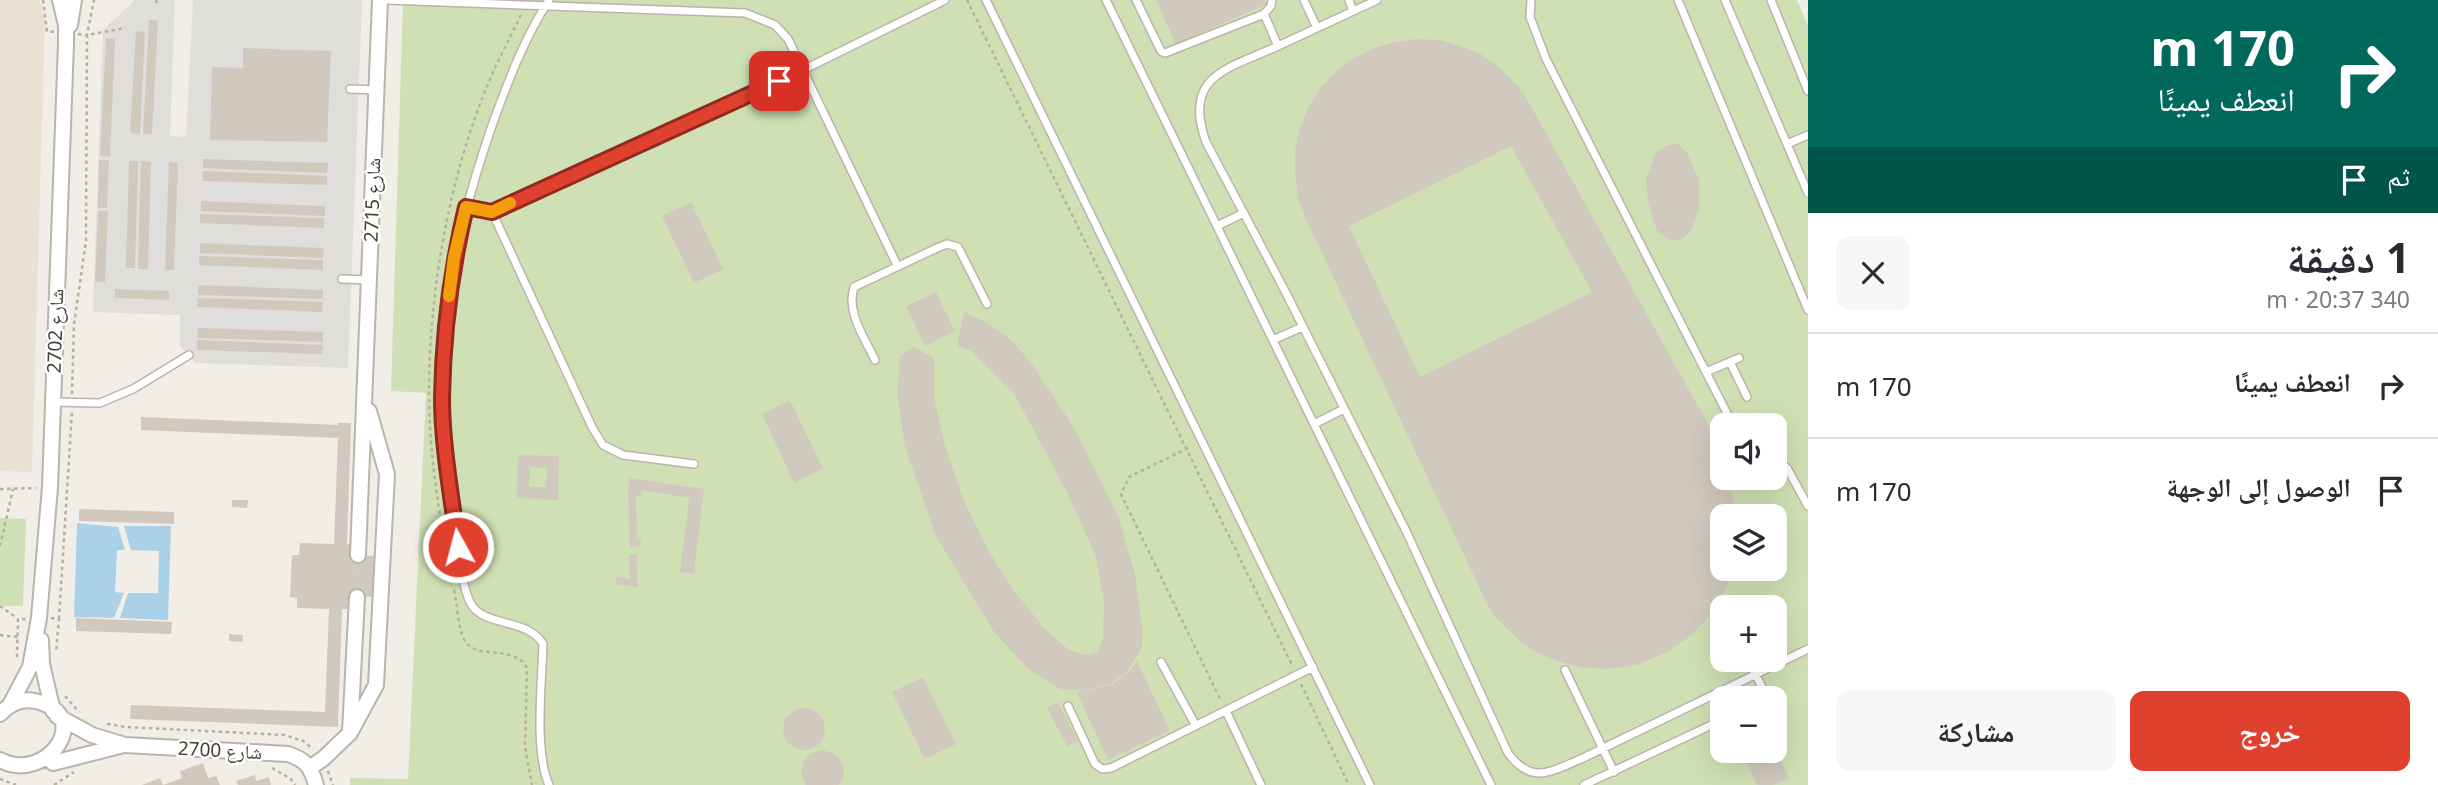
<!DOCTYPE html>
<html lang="ar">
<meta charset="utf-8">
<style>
body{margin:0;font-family:"Noto Sans","Noto Naskh Arabic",sans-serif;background:#f7f7f7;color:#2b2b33;direction:rtl;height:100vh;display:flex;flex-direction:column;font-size:26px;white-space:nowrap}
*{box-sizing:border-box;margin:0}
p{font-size:23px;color:#7c7c81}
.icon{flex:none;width:38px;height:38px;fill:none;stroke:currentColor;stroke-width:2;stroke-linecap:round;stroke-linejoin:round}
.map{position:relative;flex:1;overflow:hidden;direction:ltr}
.sheet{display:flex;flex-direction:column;background:#fff;width:630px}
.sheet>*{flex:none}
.top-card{background:#00695c;color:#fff;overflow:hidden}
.buttons{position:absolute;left:1710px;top:413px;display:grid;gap:14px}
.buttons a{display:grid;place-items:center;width:77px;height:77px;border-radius:14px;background:#fff;box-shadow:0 7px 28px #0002;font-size:35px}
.pin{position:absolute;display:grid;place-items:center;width:60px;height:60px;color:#fff;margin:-30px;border-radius:14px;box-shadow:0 4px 10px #0006}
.me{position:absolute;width:77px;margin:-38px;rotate:353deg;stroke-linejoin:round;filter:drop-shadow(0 0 5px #0008)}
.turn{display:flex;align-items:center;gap:24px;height:147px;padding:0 28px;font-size:32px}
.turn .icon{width:91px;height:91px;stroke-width:2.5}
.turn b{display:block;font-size:49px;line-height:60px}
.then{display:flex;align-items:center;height:66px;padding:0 28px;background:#0003;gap:14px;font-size:26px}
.round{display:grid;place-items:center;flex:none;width:74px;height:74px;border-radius:14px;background:#f7f7f7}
.headline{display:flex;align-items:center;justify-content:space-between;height:119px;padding:0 28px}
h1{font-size:42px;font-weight:700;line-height:52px}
.primary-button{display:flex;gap:14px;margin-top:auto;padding:14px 28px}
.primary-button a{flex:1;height:80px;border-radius:14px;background:#e0412f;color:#fff;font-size:28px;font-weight:700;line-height:80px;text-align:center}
.primary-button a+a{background:#f7f7f7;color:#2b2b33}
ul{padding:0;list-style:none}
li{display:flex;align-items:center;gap:21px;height:105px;padding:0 28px;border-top:2px solid #e1e1e2}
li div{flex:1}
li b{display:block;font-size:26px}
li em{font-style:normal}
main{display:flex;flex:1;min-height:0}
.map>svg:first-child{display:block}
.education{fill:#e9e1d2}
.green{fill:#cfe1b4;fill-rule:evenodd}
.parking{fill:#e0dedb}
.water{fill:#aad1e7}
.building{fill:#d1c9bd;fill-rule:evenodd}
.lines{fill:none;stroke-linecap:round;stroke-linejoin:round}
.minor-tunnel{stroke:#cecac4;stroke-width:14;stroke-dasharray:14 7;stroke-linecap:butt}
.service-casing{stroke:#bbb4aa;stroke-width:10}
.minor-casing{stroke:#bbb4aa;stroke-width:18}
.path{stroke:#bbaf9d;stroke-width:2.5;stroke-dasharray:3.5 3.5;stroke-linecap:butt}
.service{stroke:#fff;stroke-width:7}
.minor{stroke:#fff;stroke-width:14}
.route-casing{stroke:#922a1f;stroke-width:18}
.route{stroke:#e0412f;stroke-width:12}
.slow{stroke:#f59e0b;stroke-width:12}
.labels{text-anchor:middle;stroke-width:5;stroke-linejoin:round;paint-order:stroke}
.street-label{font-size:19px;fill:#433e37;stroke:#fff}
</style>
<main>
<section class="sheet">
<div class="top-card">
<div class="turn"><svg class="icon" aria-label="right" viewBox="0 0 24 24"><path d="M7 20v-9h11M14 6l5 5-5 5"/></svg><div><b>170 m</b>انعطف يمينًا</div></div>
<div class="then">ثم<svg class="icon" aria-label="arrive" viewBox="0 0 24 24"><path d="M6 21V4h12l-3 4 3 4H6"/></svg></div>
</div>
<div class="headline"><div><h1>1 دقيقة</h1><p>340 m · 20:37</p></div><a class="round"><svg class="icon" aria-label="close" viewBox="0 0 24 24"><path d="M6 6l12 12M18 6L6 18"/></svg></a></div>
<ul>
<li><svg class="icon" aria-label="right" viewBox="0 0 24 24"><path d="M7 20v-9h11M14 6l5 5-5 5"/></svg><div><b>انعطف يمينًا</b></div><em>170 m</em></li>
<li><svg class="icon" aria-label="arrive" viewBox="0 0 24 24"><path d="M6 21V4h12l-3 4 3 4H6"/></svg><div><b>الوصول إلى الوجهة</b></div><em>170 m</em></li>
</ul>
<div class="primary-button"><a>خروج</a><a>مشاركة</a></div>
</section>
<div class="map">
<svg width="1808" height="785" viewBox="0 0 1808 785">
<rect width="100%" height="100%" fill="#f1ede7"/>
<path class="education" d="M0,0H39L45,17L32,472L0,471Z"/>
<path class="green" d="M403,0H1797L1808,26V785H350V778L408,779L426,393L391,391ZM1722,425H1774V478H1722ZM1722,516H1774V569H1722ZM1722,607H1774V660H1722ZM1722,698H1774V751H1722Z
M0,518L26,519L23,606H0Z"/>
<path class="parking" d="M135,0H175L170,136L186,137L193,0H362L348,368L196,363L180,346V315L93,312L103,30Z"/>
<path class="water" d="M77,523L118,527L125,550H117L115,592L124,593L114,618L74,617Z
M124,526H171L168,620L120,618L128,593H158L159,551L131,550Z"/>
<path class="building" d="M1156,0H1265L1267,4L1176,44Z
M149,20H158L152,134H143Z
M136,31L145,32L140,134L130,133Z
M106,38L115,39L110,157L100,156Z
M1416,39L1440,40L1461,46L1479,53L1497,65L1523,92L1708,424L1721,454L1722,478H1728L1737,516H1722V569H1733L1726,588L1713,612L1692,635L1667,652L1638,665L1608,669L1583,668L1557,661L1537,653L1520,641L1496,618L1488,606L1305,217L1298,197L1295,173V151L1299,131L1307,110L1319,90L1334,73L1351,60L1372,49L1394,42ZM1511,146L1592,292L1420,377L1349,226Z
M243,48L331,51L327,142L210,140L212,67L243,68Z
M1679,144L1687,153L1699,180V209L1691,231L1680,241L1668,239L1657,231L1648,203L1646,179L1656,152L1668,145Z
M203,159L328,163L327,173L203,168Z
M99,160H109L107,208H98Z
M129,161H138L135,268H126Z
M141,161L151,162L148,269H138Z
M169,162L178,163L174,270H165Z
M203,171L327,176V185L202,181Z
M201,201L325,206V216L201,211Z
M691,202L723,269L694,283L662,216Z
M98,211H108L105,282H95Z
M200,214L324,218V228L200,223Z
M200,243L324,248L323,258L200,253Z
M199,256L323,260V270L199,265Z
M198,285L323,290V299L198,295Z
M115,289L169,291V300L115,298Z
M936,292L955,331L925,346L906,306Z
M198,298L323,302L322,312L197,307Z
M964,312L988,323L1012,341L1032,364L1073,426L1119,518L1135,574L1142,625V647L1126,673L1112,683L1084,691L1060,689L1028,669L994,632L935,534L905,447L897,394L900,356L914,347L934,358V397L946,449L965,503L988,550L1012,588L1044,628L1069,650L1086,655L1098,652L1103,638L1104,602L1095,554L1066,490L1013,392L971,351L957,346Z
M198,328L323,332V342L197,338Z
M197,340L323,345L322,354L197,350Z
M790,400L823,469L794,483L762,414Z
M141,417L338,425V423H351L347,544H351V555L380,556L379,597L350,596V609H342L338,727L130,719L131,705L325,712L329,609L297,608V598L290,597L292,555H299L300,543L334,544L338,438L141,430Z
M518,455L559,456L558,500L517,498ZM530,467L547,468L546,487H529Z
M630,478L704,489L694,574L680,572L689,498L642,490V497L636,496L637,539H641V546L630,547L628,488Z
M232,500H248L247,508L232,507Z
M79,509L174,512V524L79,521Z
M637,553L638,587L615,584L617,576L630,579L629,554Z
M76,618L172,622L171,634L76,631Z
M229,634L243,635L242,642L229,641Z
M1137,661L1170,731L1108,760L1077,693L1113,684L1129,672Z
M923,677L956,744L925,759L892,692Z
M1058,702L1078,741L1067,746L1047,708Z
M783 729a21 21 0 1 1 42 0a21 21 0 1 1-42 0Z
M1774,745L1789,778L1773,785H1757L1747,763L1774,751Z
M822,750L834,753L842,762L844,774L839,785H806L801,775L803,762L811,753Z
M203,763L208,778L216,776L220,785H163L182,778L180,771Z
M255,775L256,781L269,777L271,785H238L236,781Z
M160,778L163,785H142Z"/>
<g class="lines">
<path class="minor-tunnel" d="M357,597L358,555"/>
<g class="service-casing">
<path id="service" d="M387,0L745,13L775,25L788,39L897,265
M986,0L1370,785
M1106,0L1491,785
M1136,0L1161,51L1165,53L1264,14L1271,6L1272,0
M1304,0L1317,28
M1349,0L1353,11
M1531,0L1530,17L1546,59L1733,425
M1678,0L1808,310
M1725,0L1808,193
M1771,0L1808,91
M1264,14L1278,46C1228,69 1182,75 1206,142L1284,289L1407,533L1508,753C1532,785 1549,772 1581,759L1808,649
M1278,46L1377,0
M350,89L375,90
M1787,144L1808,135
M466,207L492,212L803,70L945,0
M492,212L592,427L603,445L623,455L694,464
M1217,226L1244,213
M342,279L369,280
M1273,340L1302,327
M875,360C864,337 846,312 854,287L937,248L947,244L958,247L987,304
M1730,362L1747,397
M1706,372L1739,358
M53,402L100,403L133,389L189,355
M1314,424L1344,409
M1774,460L1787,468L1808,506
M1748,660L1764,691L1763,698
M1161,662L1196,726
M1565,670L1614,772
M1068,706L1095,764L1102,769L1111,768L1313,667
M1226,711L1261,785
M549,785C534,751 542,682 543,644C528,618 484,627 471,604C460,585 457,534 454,511C449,474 443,437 442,400C440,303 462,211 494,120C509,79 525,37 549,0
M1584,785L1722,720"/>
</g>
<g class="minor-casing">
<path id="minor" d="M70,25L74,0
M358,555L380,0
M41,640L42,664L53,711
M10,705L30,667L39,618L50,487L66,43V25L60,0
M0,714C9,704 21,698 35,701C96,714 47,785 0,760
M57,716L92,735L125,745L288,754C306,760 311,767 316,785
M350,732L357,597
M53,763L120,746
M311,767L324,758L350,733L376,685L387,474L369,411"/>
</g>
<path class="path" d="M43,0L47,31L54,32
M967,0L1292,665
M156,3L157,0
M78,34L87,35L94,0
M72,394L74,324L86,241L87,35L126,28
M1188,448L1129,477L1121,494L1221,701
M0,489L36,488
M0,546L13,489
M448,562C441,522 434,482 431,441C422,327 445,182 491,77C500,56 511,36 521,15
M454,590C457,603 458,627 464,639C476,662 513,643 527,668L525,747L532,785
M0,606L17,618
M51,618L59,619L56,652
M59,619L72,411
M0,635L18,637
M17,657L18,619H26
M1301,684L1349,785
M65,696L79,712
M107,724L126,727L285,735L303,741L313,749
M272,768L291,779L295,785
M328,771L333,785
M0,779L16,785
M54,785L74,772"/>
<use href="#service" class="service"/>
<use href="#minor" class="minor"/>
</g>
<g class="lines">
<g class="route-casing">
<path id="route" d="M458,547C452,498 442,447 442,398C443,333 451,270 466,207L492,212L779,81"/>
</g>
<use href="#route" class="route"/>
<path class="slow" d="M449,296L454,257L466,207L492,212L510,203"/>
</g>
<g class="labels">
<g class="street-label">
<text transform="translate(372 200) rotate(-88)" y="7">شارع 2715</text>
<text transform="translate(55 331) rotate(-88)" y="7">شارع 2702</text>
<text transform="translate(220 750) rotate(3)" y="7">شارع 2700</text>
</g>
</g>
</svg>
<div class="buttons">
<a><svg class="icon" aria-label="sound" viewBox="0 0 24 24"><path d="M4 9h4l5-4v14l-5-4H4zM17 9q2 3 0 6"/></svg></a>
<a><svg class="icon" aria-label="layers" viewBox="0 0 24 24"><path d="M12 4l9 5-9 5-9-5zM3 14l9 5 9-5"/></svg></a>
<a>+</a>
<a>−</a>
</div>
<div class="pin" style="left:779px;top:81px;background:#d93025"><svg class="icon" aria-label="arrive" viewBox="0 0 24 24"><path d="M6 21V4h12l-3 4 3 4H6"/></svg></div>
<svg class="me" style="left:458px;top:547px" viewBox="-20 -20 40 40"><circle r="17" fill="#e0412f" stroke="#fff" stroke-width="3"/><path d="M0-11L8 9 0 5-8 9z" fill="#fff"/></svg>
</div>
</main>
